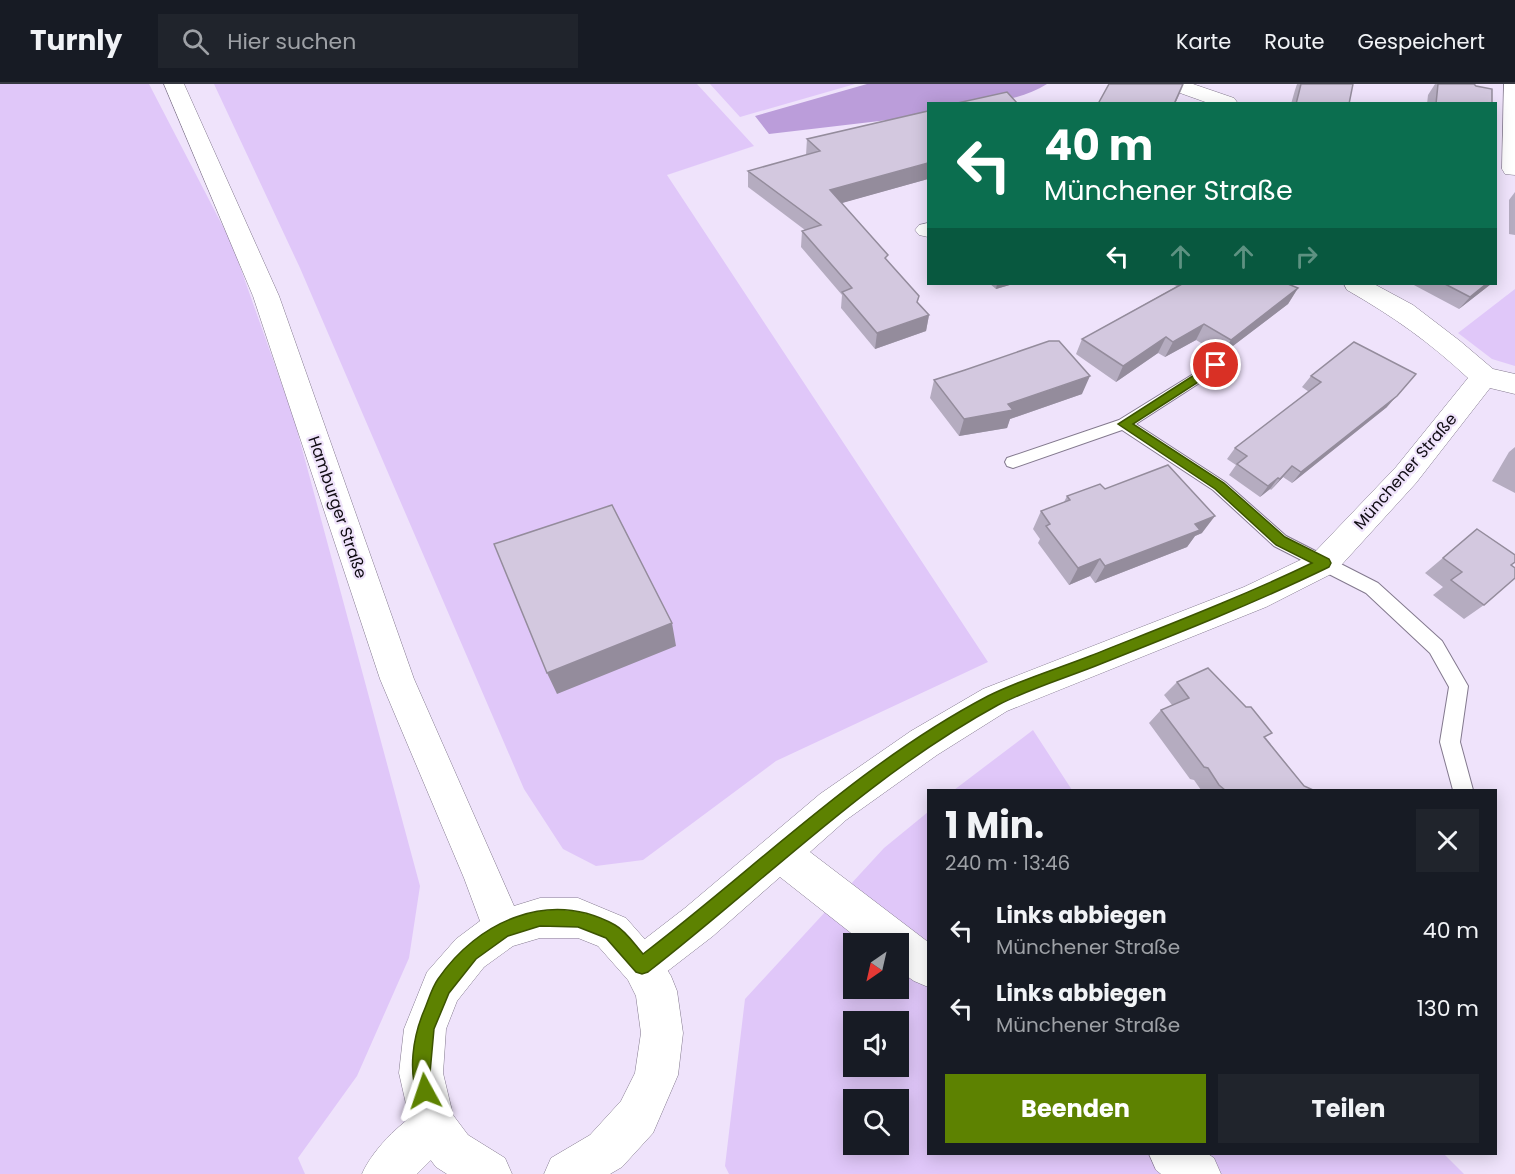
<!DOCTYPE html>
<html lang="de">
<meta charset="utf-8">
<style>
body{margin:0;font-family:Poppins,sans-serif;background:#20242c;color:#f1f3f6;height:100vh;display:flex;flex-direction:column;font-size:22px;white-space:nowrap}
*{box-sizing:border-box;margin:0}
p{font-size:20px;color:#9ea1a6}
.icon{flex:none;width:33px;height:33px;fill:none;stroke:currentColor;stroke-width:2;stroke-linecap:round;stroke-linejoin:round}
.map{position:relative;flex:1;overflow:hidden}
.drawer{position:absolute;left:927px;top:705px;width:570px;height:366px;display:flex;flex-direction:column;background:#171b24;border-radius:0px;box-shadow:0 3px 15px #0003}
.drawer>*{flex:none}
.banner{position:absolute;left:927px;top:18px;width:570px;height:183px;border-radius:0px;box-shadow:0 3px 15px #0003;background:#0b6e4f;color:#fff;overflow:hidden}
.needle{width:39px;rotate:214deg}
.fabs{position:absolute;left:843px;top:849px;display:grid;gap:12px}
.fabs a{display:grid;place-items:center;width:66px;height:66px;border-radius:0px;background:#171b24;box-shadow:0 3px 15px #0003;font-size:30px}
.pin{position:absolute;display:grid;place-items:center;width:51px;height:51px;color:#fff;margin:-26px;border:3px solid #fff;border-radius:50%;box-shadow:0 2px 6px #0007}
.me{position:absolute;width:66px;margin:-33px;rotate:355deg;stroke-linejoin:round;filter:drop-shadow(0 0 4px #0008)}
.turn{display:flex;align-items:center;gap:21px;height:126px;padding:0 18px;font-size:27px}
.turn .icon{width:78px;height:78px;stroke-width:2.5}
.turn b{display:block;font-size:42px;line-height:51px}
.lanes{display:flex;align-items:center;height:57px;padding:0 18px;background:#0003;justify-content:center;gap:30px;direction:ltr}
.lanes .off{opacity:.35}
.round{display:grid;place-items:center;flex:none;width:63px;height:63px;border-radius:0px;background:#20242c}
.head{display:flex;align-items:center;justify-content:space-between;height:102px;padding:0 18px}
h1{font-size:36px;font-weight:700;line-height:45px}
.primary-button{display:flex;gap:12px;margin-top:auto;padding:12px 18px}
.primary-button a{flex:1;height:69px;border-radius:0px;background:#5d8201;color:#fff;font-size:24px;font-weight:700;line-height:69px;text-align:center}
.primary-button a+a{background:#20242c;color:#f1f3f6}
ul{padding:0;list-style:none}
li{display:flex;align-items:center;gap:18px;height:78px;padding:0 18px}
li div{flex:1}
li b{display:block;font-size:22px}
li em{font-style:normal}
header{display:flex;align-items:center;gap:36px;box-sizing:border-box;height:84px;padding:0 30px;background:#171b24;border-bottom:2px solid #363941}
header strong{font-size:28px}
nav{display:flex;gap:33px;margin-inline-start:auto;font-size:21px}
.search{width:420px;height:54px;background:#20242c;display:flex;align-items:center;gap:15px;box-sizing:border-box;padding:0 21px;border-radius:0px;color:#9ea1a6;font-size:22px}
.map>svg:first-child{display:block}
.green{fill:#e0c7f9;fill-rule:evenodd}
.forest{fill:#bb9dda}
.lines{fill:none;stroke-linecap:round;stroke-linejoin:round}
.lane-casing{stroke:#83798e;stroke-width:2}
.street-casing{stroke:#83798e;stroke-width:1}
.secondary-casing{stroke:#83798e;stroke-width:1}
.lane{fill:#fff;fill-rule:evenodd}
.street{fill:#fff;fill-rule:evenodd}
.secondary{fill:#fff;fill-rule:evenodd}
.wall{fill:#b5acc0}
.shaded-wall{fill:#948c9c}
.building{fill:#d3c8df;stroke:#948c9c;stroke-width:1.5}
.route{fill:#5d8201;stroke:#3c5401;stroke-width:1.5}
.labels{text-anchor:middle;stroke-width:4.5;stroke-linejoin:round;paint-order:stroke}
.street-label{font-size:16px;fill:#100c13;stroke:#efe3fb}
</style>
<header>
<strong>Turnly</strong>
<div class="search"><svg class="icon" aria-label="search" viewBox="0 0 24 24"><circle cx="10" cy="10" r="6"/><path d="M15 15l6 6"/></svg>Hier suchen</div>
<nav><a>Karte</a><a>Route</a><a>Gespeichert</a></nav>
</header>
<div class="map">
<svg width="1515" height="1090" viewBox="0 0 1515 1090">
<rect width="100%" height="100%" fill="#efe3fb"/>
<path class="green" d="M0,0H149L232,160L294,335L420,802L409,874L357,992L298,1074L305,1090H0Z
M214,0H697L754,62L667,91L988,578L776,677L643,776L596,782L563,765L524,705L300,184Z
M710,0H855L740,33Z
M1515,205V282L1492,275L1458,249Z
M1033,646L1072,706H954Z
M928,728V1070H1444L1464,1090H729L725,1082L745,915L884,764ZM854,860H898V904H854ZM854,938H898V982H854ZM854,1016H898V1060H854Z"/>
<path class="forest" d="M867,0H1047C1012,22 969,19 928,20V31L922,32L769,50L755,32Z"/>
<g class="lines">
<g class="lane-casing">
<path id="lane" d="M1216,276L1221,277L1223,281L1221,285L1136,340L1225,398L1286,452L1378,499L1442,557L1468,602L1460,658L1473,706H1453L1440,658L1449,603L1430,569L1366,509L1274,462L1213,406L1122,346L1013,384L1007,382L1005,378L1007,374L1119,336Z"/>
</g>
<g class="street-casing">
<path id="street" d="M1163,0H1193L1234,14L1237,18L1211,20L1166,4Z
M1504,0H1515V91L1505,90L1502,85Z
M928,139V153L919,151L915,146L919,141Z
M1344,200H1374L1413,221L1460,257L1493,285L1515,290V310L1490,304L1416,399L1335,488L1266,523L1007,627L937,671L846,736L810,768L928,858V903L914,897L898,886V860H865L780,793L713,852L656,896L642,902L628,896L622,882L628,868L685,824L820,710L911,647L983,605L1244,503L1313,470L1396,383L1468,294C1428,257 1394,233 1347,206Z
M433,1020L449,1026L455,1042L449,1058L417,1090H362C373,1064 407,1031 433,1020Z
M1149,1070H1208L1214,1074L1221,1090H1161L1156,1086Z"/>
</g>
<g class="secondary-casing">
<path id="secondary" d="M164,0H184L279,212L414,595L514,822L540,814H578L626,834L656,868L671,892L677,907L683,949L678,991L653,1049L622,1083L610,1090H544L551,1074L590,1051L621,1017L635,989L641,949L636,912L628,896L598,862L578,854H540L513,862L484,883L457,917L446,945L443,989L453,1031L468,1051L505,1074L512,1090H447L436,1083L417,1058L411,1042L399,989L404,945L427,888L456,855L480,837L464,794L380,595L253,212Z"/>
</g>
<use href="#lane" class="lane"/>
<use href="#street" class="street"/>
<use href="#secondary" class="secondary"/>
</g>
<path class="wall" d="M1297,0H1353L1349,20H1291L1295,6Z
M1435,0H1474L1492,20H1427L1428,11Z
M928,25V95L841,119L887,177L918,219L929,231L926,247L875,265L841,224L842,211L801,163L802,147L805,146L748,103V87L806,71L807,55L928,27Z
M1515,108V151L1509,150V116Z
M990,200H1013L996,205Z
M1171,200H1288L1298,204L1288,220L1221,271L1196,256L1165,273L1158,269L1116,298L1076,270L1082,255L1177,202Z
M1412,200H1491L1459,225Z
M1311,292L1387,323L1292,399L1283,393L1271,406L1270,405L1260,413L1229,391L1236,381L1227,375L1235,364L1309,308L1302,303Z
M934,296L1082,310L1010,335L1007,344L959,352L930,314Z
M1515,363V409L1492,397L1509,368Z
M1105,405L1202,449L1195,452L1187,463L1095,499L1090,492L1069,501L1038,459L1040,455L1033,445L1041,427L1064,418L1067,412Z
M1477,445L1511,481L1484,521L1464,535L1433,511L1443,503L1425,489Z
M1177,598L1266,654L1304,702L1313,706H1201L1194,696L1190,695L1149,639L1161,626L1172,621L1164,611Z"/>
<path class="shaded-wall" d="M1184,0L1175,20H1174Z
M928,79V95L828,123L830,106Z
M997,200H1013L996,205Z
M1486,200H1491L1459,225L1470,213Z
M1298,204L1288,220L1221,271L1231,256Z
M929,231L926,247L875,265L877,249Z
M1204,240L1196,256L1165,273L1173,258Z
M1166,253L1158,269L1116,298L1123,282Z
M1416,290L1387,323L1292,399L1301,388Z
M1090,292L1082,310L1010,335L1007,344L959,352L964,335Z
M1292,382L1283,393L1271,406L1280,395Z
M1278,394L1270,405L1260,413L1268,402Z
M1215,432L1202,449L1195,452L1187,463L1095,499L1105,482L1195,440Z
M1100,475L1090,492L1069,501L1078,484Z
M672,539L676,562L557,610L547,589Z"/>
<path class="building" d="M1109,0H1183L1174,20H1098Z
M1301,0H1353L1349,20H1296Z
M1438,0H1474L1476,2L1492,5V20H1436Z
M1007,8L1018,20H953Z
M928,27V79L830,106L888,171L885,174L919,212L917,218L929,231L877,249L842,208L852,204L802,147L821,141L748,87L820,67L807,55Z
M1182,200H1288L1298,204L1231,256L1204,240L1173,258L1166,253L1123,282L1082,255Z
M1445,200H1486L1470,213Z
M1049,257H1059L1090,292L1008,320L1013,326L964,335L934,296L965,286Z
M1354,258L1416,290L1397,312L1301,388L1292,382L1280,395L1278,394L1268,402L1237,380L1247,372L1235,364L1321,298L1311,292Z
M1168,381L1215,432L1195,440L1200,446L1105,482L1100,475L1078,484L1046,442L1050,440L1041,427L1070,416L1067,412L1100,400L1105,405Z
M612,421L672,539L547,589L494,460Z
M1477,445L1515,471V478L1511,481L1515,484V494L1484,521L1451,496L1462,488L1443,474Z
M1208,584L1246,623H1251L1272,649L1264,653L1304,702L1313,706H1225L1219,701L1208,684L1204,683L1161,626L1189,614L1177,598Z"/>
<path class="route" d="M1216,277L1222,281L1220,284L1133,340L1224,399L1285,453L1329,475L1331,479L1329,483C1255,519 1179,549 1103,579C1069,593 1031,604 998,621C868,692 764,798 648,888L642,890L636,888L606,854L578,843L540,842L508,852L476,875L449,909L434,945L430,989L434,1007L431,1013L425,1016L418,1013C408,987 413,954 423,929C428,918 431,905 438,895C478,837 549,805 615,841C626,847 635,861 643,870C757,783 860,679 988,612C1020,596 1057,585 1090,572C1165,542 1239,514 1312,479L1276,461L1215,405L1118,340Z"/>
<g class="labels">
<g class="street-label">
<text transform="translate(1405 387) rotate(-49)" y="6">Münchener Straße</text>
<text transform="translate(338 423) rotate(71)" y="6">Hamburger Straße</text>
</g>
</g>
</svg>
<div class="fabs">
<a><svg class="needle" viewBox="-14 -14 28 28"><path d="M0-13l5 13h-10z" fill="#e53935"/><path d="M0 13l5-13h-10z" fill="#9ea1a6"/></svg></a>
<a><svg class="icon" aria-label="sound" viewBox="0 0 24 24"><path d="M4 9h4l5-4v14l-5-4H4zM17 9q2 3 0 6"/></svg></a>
<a><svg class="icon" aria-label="search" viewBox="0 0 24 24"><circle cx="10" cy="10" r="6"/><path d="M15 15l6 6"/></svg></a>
</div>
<div class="pin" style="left:1216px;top:281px;background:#d93025"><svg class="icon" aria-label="arrive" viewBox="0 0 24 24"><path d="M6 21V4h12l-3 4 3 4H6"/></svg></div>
<svg class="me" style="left:425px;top:1007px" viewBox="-20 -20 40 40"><path d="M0-17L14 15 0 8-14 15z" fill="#5d8201" stroke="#fff" stroke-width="4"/></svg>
<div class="banner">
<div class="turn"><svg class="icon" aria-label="left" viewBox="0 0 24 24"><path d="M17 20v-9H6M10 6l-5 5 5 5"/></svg><div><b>40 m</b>Münchener Straße</div></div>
<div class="lanes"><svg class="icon" aria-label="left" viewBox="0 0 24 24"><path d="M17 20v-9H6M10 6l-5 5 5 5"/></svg><svg class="icon off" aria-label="ahead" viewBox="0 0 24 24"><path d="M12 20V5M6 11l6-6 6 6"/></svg><svg class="icon off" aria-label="ahead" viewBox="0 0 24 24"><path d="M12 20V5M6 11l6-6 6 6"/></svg><svg class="icon off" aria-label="right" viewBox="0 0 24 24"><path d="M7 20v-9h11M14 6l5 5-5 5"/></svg></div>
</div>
<section class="drawer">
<div class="head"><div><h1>1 Min.</h1><p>240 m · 13:46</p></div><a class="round"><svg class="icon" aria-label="close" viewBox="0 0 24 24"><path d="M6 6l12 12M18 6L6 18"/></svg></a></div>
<ul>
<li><svg class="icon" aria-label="left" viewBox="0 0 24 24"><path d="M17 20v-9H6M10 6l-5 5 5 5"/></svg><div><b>Links abbiegen</b><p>Münchener Straße</p></div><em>40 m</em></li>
<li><svg class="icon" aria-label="left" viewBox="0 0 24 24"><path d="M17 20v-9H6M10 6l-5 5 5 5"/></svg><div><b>Links abbiegen</b><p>Münchener Straße</p></div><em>130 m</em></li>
</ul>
<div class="primary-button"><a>Beenden</a><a>Teilen</a></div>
</section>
</div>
